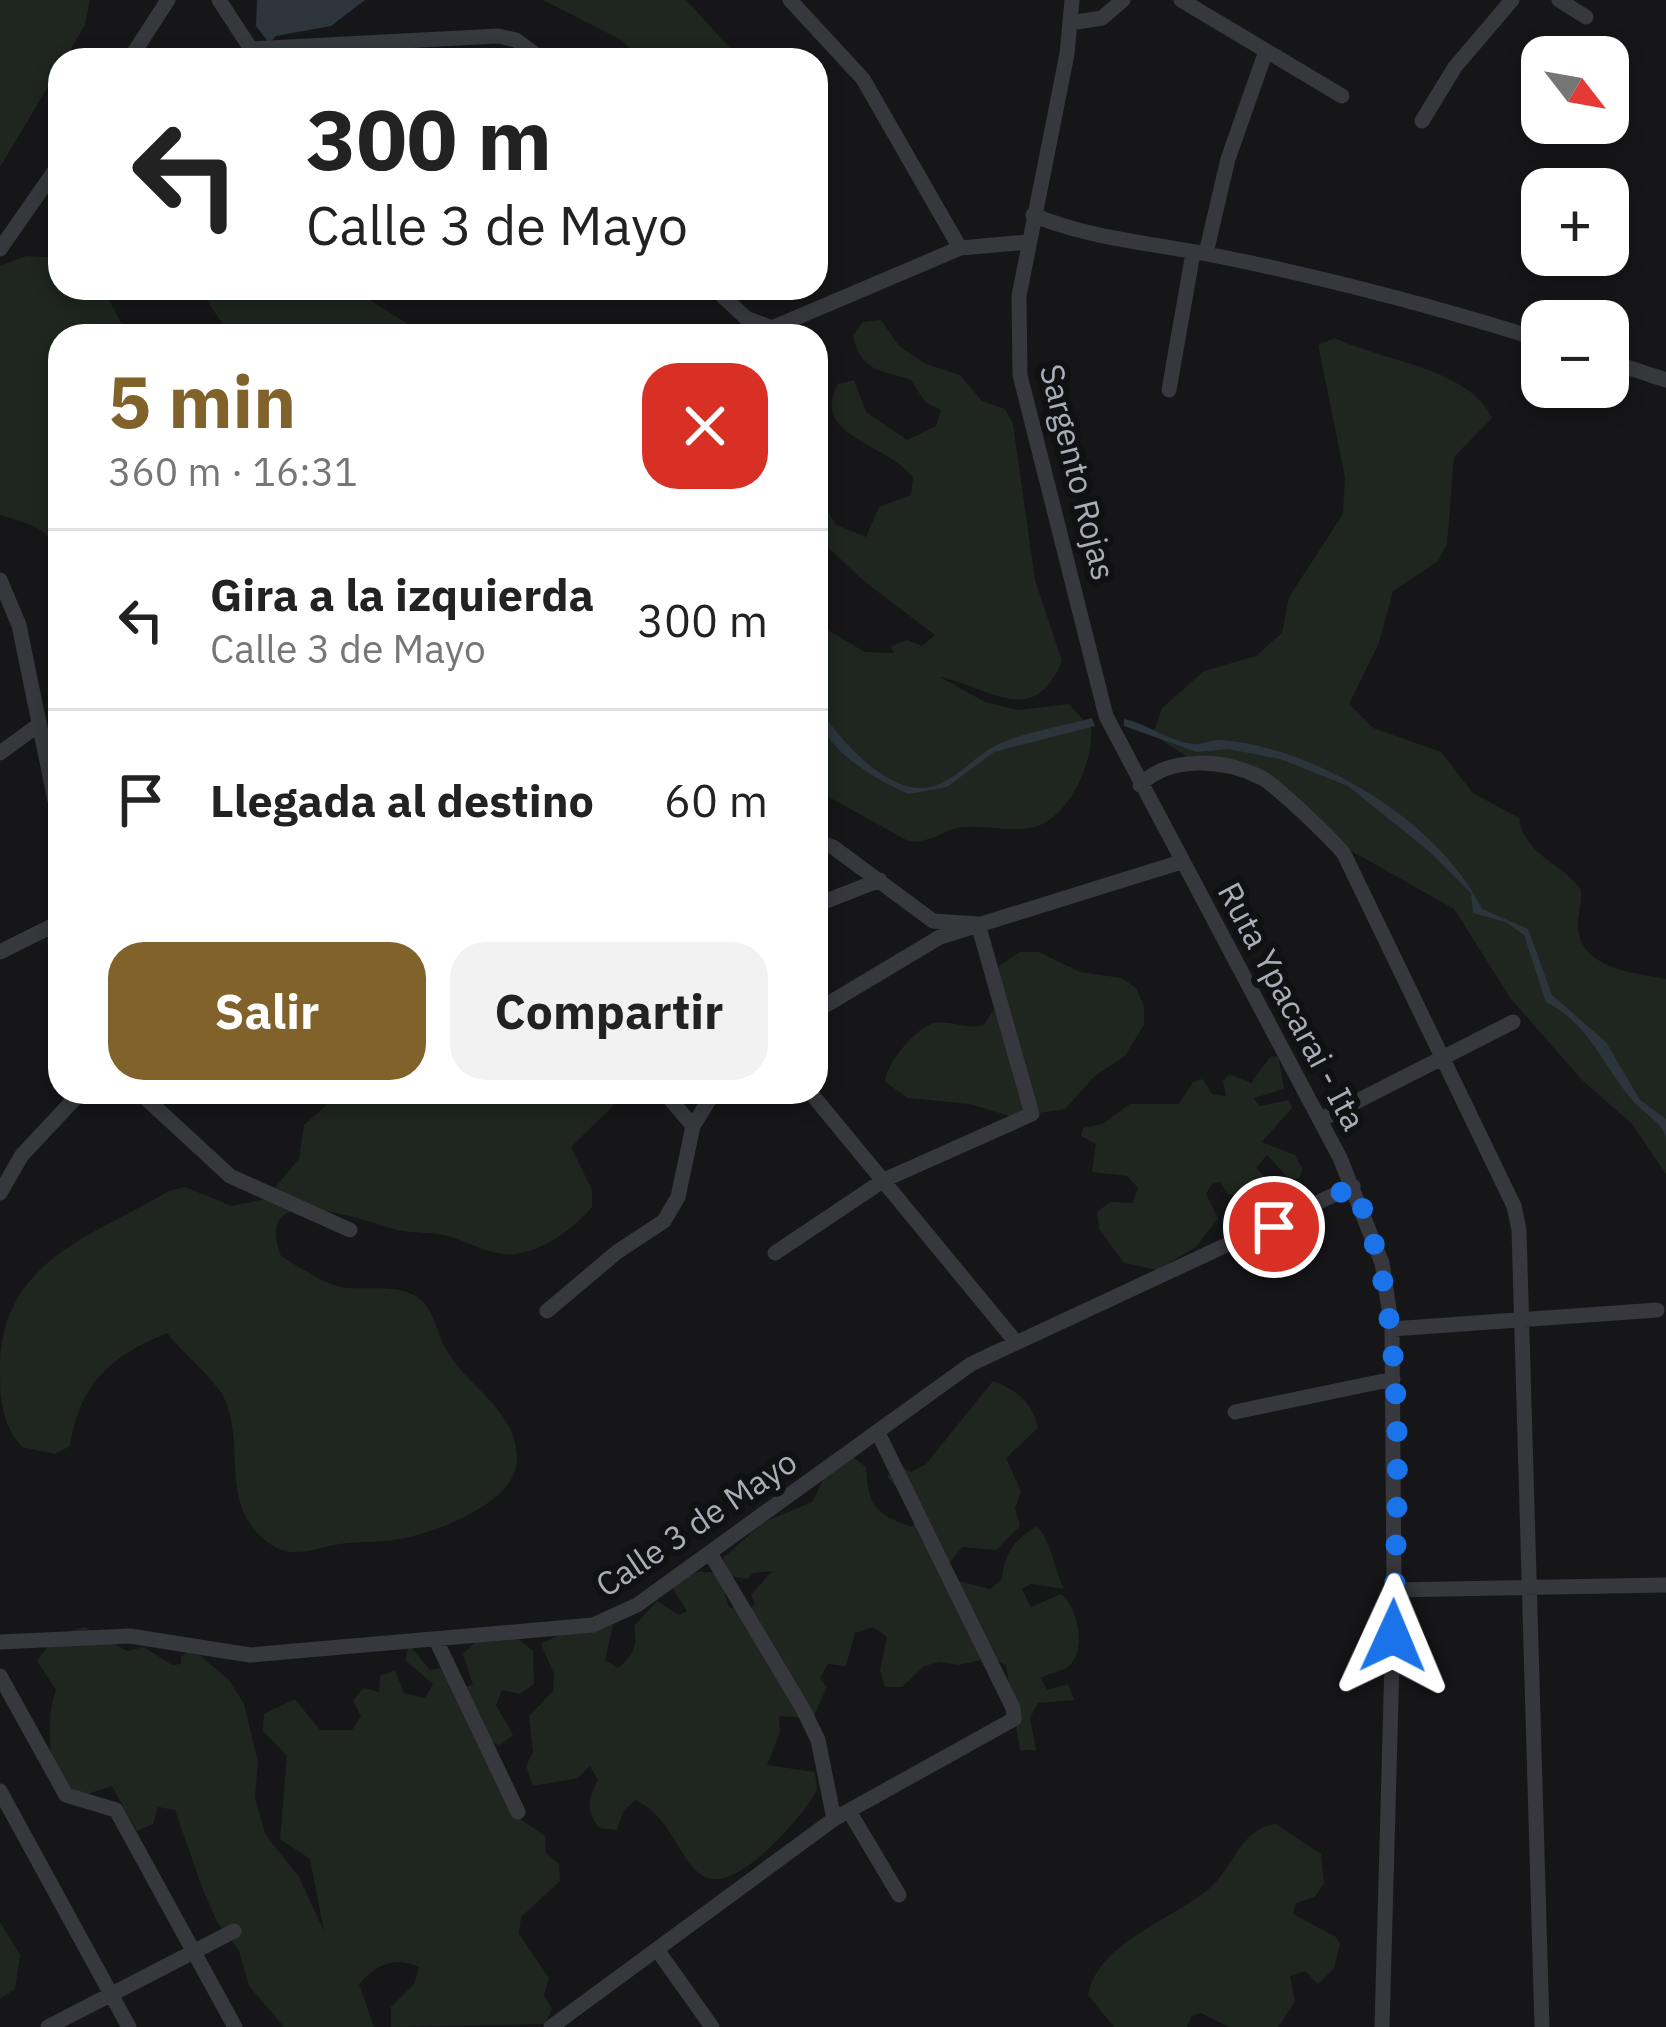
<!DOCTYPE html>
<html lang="es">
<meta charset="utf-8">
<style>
body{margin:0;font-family:"IBM Plex Sans",sans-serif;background:#f2f2f2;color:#222;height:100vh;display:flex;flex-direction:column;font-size:45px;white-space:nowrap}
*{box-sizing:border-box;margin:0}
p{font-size:39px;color:#767676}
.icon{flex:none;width:66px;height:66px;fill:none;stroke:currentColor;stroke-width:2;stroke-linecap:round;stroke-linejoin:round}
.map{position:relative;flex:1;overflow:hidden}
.panel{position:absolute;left:48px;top:324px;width:780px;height:780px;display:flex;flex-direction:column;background:#fff;border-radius:36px;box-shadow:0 6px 18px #0003}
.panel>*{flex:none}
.hud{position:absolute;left:48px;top:48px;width:780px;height:252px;border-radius:36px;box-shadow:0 6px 18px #0003;background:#fff;color:#222;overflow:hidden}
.needle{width:78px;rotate:121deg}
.tools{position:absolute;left:1521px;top:36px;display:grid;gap:24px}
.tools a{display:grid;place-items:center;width:108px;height:108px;border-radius:24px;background:#fff;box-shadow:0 6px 18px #0003;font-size:60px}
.pin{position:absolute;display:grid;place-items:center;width:102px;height:102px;color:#fff;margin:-51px;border:6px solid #fff;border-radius:50%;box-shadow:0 3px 12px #0007}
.me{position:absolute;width:132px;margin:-66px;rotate:1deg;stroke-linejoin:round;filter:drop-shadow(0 0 9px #0008)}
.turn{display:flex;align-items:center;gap:42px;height:252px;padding:0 60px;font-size:54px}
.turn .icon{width:156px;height:156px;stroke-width:2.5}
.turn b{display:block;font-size:84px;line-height:102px}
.round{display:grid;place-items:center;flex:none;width:126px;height:126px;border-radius:36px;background:#f2f2f2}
.head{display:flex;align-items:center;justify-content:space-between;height:204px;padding:0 60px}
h1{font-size:72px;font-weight:800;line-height:90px;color:#80622a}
.primary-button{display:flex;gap:24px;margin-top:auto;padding:24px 60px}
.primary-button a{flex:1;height:138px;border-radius:36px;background:#80622a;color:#fff;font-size:48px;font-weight:800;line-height:138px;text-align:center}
.primary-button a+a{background:#f2f2f2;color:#222}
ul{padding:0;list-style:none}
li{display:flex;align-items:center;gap:36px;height:180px;padding:0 60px;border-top:3px solid #e0e0e0}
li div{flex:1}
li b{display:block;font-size:45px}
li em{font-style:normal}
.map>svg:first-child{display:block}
.green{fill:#1e261f}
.water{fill:#2c353c}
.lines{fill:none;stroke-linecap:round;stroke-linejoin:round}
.minor{stroke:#37383d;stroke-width:15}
.route{stroke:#1a73e8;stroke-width:21;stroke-dasharray:0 37.8}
.labels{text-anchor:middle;stroke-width:12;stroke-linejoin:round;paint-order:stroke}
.street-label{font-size:33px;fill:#a8adb8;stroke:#111113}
</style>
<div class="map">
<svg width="1666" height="2027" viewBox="0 0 1666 2027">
<rect width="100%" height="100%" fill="#161618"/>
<path class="green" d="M0,0H90L85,25L0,167Z
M543,0H686L741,60H643L621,40Z
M26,256L60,258V288H103L128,336H60V553C44,524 30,525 0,515V266Z
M189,288H351L427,336H230L205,297Z
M881,320L899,346L926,364L960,375L982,401L1005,409L1013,424L1035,580L1062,661C1033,731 989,686 940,677L985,702L1018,710L1069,704L1091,729C1094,762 1068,822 1030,828C1009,832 985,825 963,827C942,830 931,844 908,841L816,790V623L865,652L894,653L891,646L907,640L922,646L935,635L865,582L816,536V492L836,525L866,537L879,507L911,495L913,478C890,444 809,437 838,384L854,380L866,412L907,440L936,426L941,410L925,402L911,380C881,370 860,372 853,335L863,322Z
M1335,338C1380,360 1471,369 1492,418L1454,457L1447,544L1438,561L1393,591L1379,643L1349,704L1373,728L1441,752L1473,793L1519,818C1525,857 1561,861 1581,890C1582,904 1577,917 1578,929C1582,969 1635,973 1666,979V1174L1632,1124L1582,1080L1511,999L1454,909L1318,832L1290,790L1275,780L1195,762L1153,734L1162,708L1204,671L1256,656L1282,633L1289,597L1343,514L1345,477L1318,345Z
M1020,952H1039L1080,972L1122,978L1136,988L1144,1006V1025L1125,1056L1095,1076L1065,1109L1013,1117L969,1104L908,1098L885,1082C886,1064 915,1028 934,1023C951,1020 967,1030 984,1025L999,1001V966Z
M1278,1056L1284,1089L1254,1098L1259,1106L1289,1100L1292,1108L1262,1142L1295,1155L1303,1170L1299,1178L1290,1180L1267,1155L1256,1168L1270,1182L1267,1192L1229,1195L1220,1182L1212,1184L1206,1194L1218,1218L1196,1247L1157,1270L1124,1263L1099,1229L1097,1212L1110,1202L1132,1203L1138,1188L1127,1176L1092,1172L1096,1144L1081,1136L1083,1128L1102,1124L1130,1104H1179L1193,1082L1203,1079L1212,1094L1226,1096L1223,1081L1229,1074L1251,1083L1270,1057Z
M341,1092H613V1106L571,1147L592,1190V1207C576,1227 542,1252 514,1254C487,1256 468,1240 443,1235C428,1232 412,1233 397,1230C369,1223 250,1175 281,1256C300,1267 324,1285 346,1288C370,1290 407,1282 425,1304C435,1316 439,1339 448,1353C471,1389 516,1411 517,1458C519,1501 439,1531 405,1538C384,1543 361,1541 340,1544C316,1548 292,1560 270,1544C219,1508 245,1452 226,1402C218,1381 182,1353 167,1333C110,1356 79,1385 70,1446L55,1454L22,1447C2,1424 0,1400 0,1369C0,1261 91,1237 169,1191L185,1187L232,1206L265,1199L299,1159L304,1125Z
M993,1381C1017,1390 1033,1403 1038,1428L1006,1458L1021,1491L1015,1508L1020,1526L996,1550L962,1547L948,1565L955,1580L990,1589L1002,1579C1004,1553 1015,1539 1037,1526C1052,1542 1054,1569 1064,1589L1031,1584L1022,1589L1031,1607L1061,1594C1078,1606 1087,1651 1069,1666C1062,1672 1049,1673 1041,1678L1047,1690L1068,1684L1074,1700L1038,1703L1030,1718L1036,1750H1020L1006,1665L991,1658L958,1665L940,1662L924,1666L902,1687H885L880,1671L887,1637L873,1627L855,1633L846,1666L828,1664L820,1678L827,1687L813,1718L779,1716L780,1732L767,1765L815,1772L817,1789C811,1805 779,1840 765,1852C680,1927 692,1824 635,1800L623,1812L617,1830L599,1828C586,1810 587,1799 598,1780L590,1766L578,1778L533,1786L526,1766L533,1752L529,1716L553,1691L554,1674L541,1644C564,1634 583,1616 613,1625L605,1660L618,1668C634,1655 638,1646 634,1626L657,1601L679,1615L687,1611L673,1589C686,1571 698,1569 719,1574L729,1607L745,1611L755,1605L751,1595L772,1571L753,1573L747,1579L729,1576L723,1558L764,1522L812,1502L828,1471L853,1457L866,1467C868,1506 875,1514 912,1527L921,1513L887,1477L896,1464L911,1472L926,1464Z
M85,1627L127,1651L144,1647L172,1665L181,1664V1657L191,1648L229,1680L244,1704L258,1762L255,1797L265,1834L299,1877L324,1931L310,1859L280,1839L287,1756L263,1731L264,1714L295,1699L320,1730H352L361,1716L353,1701L363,1688L379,1692L380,1676L395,1670L404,1693L425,1698L433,1684L405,1660L409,1644L430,1670L442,1668L456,1688L473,1685L463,1654L488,1629L505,1628L533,1651L534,1684L520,1694L502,1690L496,1705L513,1735L499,1746L486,1737L517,1817L545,1836L546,1853L559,1864L560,1881L521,1917L519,1934L549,1978L544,1995L552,2009L545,2024L391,2027V2007L414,1984L419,1967C395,1956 377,1964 359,1984L374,2027H284L249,1986L239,1950L217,1922L203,1890L175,1810L158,1807L153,1824L137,1831L112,1786L78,1797L49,1776C53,1746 45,1719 56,1690L37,1661L56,1635Z
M1276,1824L1321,1854L1324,1883L1315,1897L1296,1903L1293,1914L1336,1937L1340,1944L1334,1968L1318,1984L1305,1971L1290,1976L1295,2002L1278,2027H1229L1201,2013L1192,2016L1187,2027H1114L1088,1995C1098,1942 1173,1920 1211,1887C1233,1867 1243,1826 1276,1824Z
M0,1922L20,1955L15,1989L0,1999Z"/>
<path class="water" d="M257,0H365L331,26L276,36L269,43L256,26Z
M816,703C835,734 881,789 921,788C949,788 971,759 993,747C1022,732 1060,727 1092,718L1095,726L994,752L947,787L909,794C874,779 816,746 816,703Z
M1124,719C1147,723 1171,743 1194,744C1203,745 1211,739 1221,740C1316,747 1441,823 1482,909L1528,929L1552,995L1606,1042L1640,1100L1666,1119V1137C1660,1120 1645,1115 1634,1102C1603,1067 1591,1025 1546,1002L1524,935L1506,922L1473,913L1471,893L1430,852L1348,786L1280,759L1228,749L1197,752L1124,726Z"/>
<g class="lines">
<path class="minor" d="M219,0L251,49L498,36L516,40L543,60
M790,0L863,79L960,248
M1072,0L1067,54L1019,296L1020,375L1106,716L1340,1158L1382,1263L1392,1329L1394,1590L1382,2027
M1181,0L1342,96
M1559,0L1586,17
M1070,23L1102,18L1123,0
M129,60L168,0
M1422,121L1455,67L1512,0
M1033,215C1091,239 1152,243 1212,255C1324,277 1433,306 1542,340
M0,249L60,163
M1206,253L1228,159L1266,51
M714,288L746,318L772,328L960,248L1028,242
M1608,361L1666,380
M1169,390L1193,253
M0,580L19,625L60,825
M0,753L37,726
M1140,785C1170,755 1225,759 1262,778C1277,786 1332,839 1344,854L1514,1206L1519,1230L1542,2027
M816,905L880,880
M60,921L55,941L60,990
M0,952L60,922
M816,1011L940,937L1181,862
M139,1092L230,1176L350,1230
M664,1092L693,1126
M810,1092L1015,1341
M1320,1120L1513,1022
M0,1193L22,1155L81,1092
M775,1253L884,1180L1032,1114L978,924L933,921L833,847L816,841
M547,1311L617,1252L664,1221L678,1197L693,1126L714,1092
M1392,1329L1657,1310
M1235,1412L1393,1379
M710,1553L803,1709L818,1740L834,1819
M1394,1590L1666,1585
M436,1640L518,1812
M0,1642L130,1636L250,1655L593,1625L637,1605L971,1364L1353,1186
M0,1676L66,1795L116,1810L235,2027
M0,1791L129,2027
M849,1811L899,1895
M658,1951L712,2027
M48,2027L234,1931
M551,2027L834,1819L1014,1719L1013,1708L878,1433"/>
</g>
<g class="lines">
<path class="route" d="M1274,1227L1353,1186C1411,1307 1397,1502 1393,1636"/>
</g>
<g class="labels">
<g class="street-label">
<text transform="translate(1078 472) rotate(76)" y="12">Sargento Rojas</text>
<text transform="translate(1292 1006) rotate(62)" y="12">Ruta Ypacarai - Ita</text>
<text transform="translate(696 1523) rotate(-34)" y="12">Calle 3 de Mayo</text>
</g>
</g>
</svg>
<div class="tools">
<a><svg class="needle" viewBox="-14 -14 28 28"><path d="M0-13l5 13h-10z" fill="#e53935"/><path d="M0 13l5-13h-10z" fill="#767676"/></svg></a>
<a>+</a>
<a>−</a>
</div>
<div class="pin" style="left:1274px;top:1227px;background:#d93025"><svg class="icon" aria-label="arrive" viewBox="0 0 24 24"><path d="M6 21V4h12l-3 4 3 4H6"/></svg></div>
<svg class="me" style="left:1393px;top:1636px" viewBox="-20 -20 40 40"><path d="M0-17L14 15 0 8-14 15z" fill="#1a73e8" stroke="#fff" stroke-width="4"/></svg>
<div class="hud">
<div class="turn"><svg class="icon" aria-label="left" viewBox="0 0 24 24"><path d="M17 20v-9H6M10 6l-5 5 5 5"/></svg><div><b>300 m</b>Calle 3 de Mayo</div></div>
</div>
<section class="panel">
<div class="head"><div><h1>5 min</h1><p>360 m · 16:31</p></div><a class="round" style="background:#d93025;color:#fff"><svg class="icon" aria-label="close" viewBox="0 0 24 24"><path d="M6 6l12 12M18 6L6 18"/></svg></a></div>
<ul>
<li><svg class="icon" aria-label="left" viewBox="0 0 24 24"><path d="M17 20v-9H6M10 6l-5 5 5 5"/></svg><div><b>Gira a la izquierda</b><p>Calle 3 de Mayo</p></div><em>300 m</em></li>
<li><svg class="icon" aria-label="arrive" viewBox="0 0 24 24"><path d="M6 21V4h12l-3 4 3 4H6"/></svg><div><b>Llegada al destino</b></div><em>60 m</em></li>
</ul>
<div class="primary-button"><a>Salir</a><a>Compartir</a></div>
</section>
</div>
